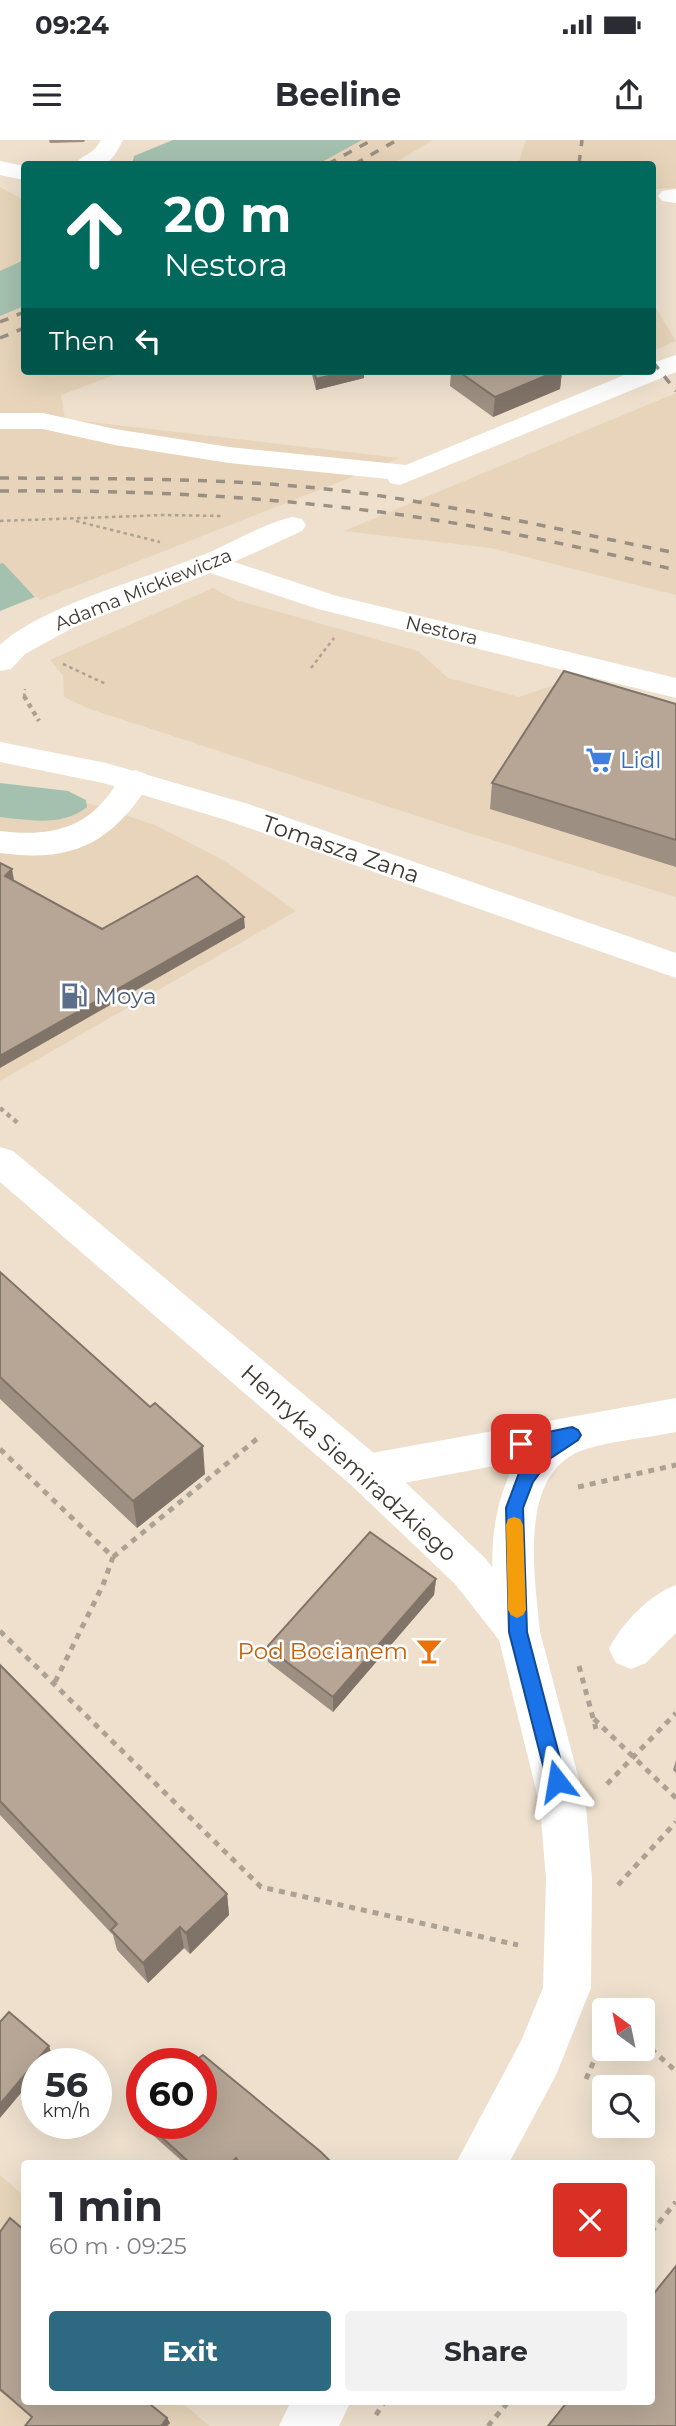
<!DOCTYPE html>
<meta charset="utf-8">
<style>
body{margin:0;font-family:Montserrat,sans-serif;background:#f2f2f3;color:#2b2b33;height:100vh;display:flex;flex-direction:column;font-size:26px;white-space:nowrap}
*{box-sizing:border-box;margin:0}
p{font-size:23px;color:#7c7c81}
.icon{flex:none;width:38px;height:38px;fill:none;stroke:currentColor;stroke-width:2;stroke-linecap:round;stroke-linejoin:round}
.map{position:relative;flex:1;overflow:hidden}
.side{position:absolute;left:21px;top:2020px;width:634px;height:245px;display:flex;flex-direction:column;background:#fff;border-radius:7px;box-shadow:0 7px 28px #0002}
.side>*{flex:none}
.hud{position:absolute;left:21px;top:21px;width:635px;height:214px;border-radius:7px;box-shadow:0 7px 28px #0002;background:#00695c;color:#fff;overflow:hidden}
.needle{width:46px;rotate:327deg}
.tools{position:absolute;left:592px;top:1858px;display:grid;gap:14px}
.tools a{display:grid;place-items:center;width:63px;height:63px;border-radius:7px;background:#fff;box-shadow:0 7px 28px #0002;font-size:35px}
.speed{position:absolute;left:21px;top:1908px;display:flex;gap:14px;font-size:35px;font-weight:700;text-align:center}
.speed>*{display:grid;place-content:center;width:91px;height:91px;border-radius:50%;background:#fff;box-shadow:0 7px 28px #0002;line-height:1}
.speed small{font-size:18px;font-weight:400}
.speed .limit{border:10px solid #d22;background:#fff;color:#111}
.pin{position:absolute;display:grid;place-items:center;width:60px;height:60px;color:#fff;margin:-30px;border-radius:14px;box-shadow:0 4px 10px #0006}
.me{position:absolute;width:77px;margin:-38px;rotate:346deg;stroke-linejoin:round;filter:drop-shadow(0 0 5px #0008)}
.turn{display:flex;align-items:center;gap:24px;height:147px;padding:0 28px;font-size:32px}
.turn .icon{width:91px;height:91px;stroke-width:2.5}
.turn b{display:block;font-size:49px;line-height:60px}
.then{display:flex;align-items:center;height:66px;padding:0 28px;background:#0003;gap:14px;font-size:26px}
.round{display:grid;place-items:center;flex:none;width:74px;height:74px;border-radius:7px;background:#f2f2f3}
.overview{display:flex;align-items:center;justify-content:space-between;height:119px;padding:0 28px}
h1{font-size:42px;font-weight:700;line-height:52px}
.button{display:flex;gap:14px;margin-top:auto;padding:14px 28px}
.button a{flex:1;height:80px;border-radius:7px;background:#2d6a81;color:#fff;font-size:28px;font-weight:700;line-height:80px;text-align:center}
.button a+a{background:#f2f2f3;color:#2b2b33}
.status{display:flex;justify-content:space-between;align-items:center;height:49px;padding:0 35px;background:#fff;direction:ltr}
.status svg{height:19px;fill:currentColor}
header{display:flex;justify-content:space-between;align-items:center;height:91px;padding:0 28px;background:#fff;font-size:32px;font-weight:700}
.map>svg:first-child{display:block}
.built{fill:#e7d4ba}
.green{fill:#a4c0af}
.lines{fill:none;stroke-linecap:round;stroke-linejoin:round}
.path-far2{stroke:#aca193;stroke-width:2.5;stroke-dasharray:3.5 3.5;stroke-linecap:butt}
.path-far1{stroke:#aca193;stroke-width:4.5;stroke-dasharray:4.5 4.5;stroke-linecap:butt}
.path{stroke:#aca193;stroke-width:5;stroke-dasharray:6 6;stroke-linecap:butt}
.minor{fill:#fff;fill-rule:evenodd}
.major{fill:#fff;fill-rule:evenodd}
.rail{stroke:#998f82;stroke-width:3.5;stroke-dasharray:9 9;stroke-linecap:butt}
.wall{fill:#9d8f81}
.shaded-wall{fill:#807469}
.building{fill:#b7a696;stroke:#807469;stroke-width:2}
.route{fill:#1a73e8;stroke:#114b97;stroke-width:2}
.slow{fill:#f59e0b}
.labels{text-anchor:middle;stroke-width:5;stroke-linejoin:round;paint-order:stroke}
.far-street-label{font-size:19px;fill:#3f3932;stroke:#fff}
.shop-label{font-size:23px;fill:#366cbe;stroke:#fff;text-anchor:start}
.street-label{font-size:23px;fill:#3f3932;stroke:#fff}
.service-label{font-size:23px;fill:#4e5e75;stroke:#fff;text-anchor:start}
.food-label{font-size:23px;fill:#c56008;stroke:#fff;text-anchor:end}
</style>
<div class="status"><b>09:24</b><svg viewBox="0 0 49 12"><path d="M0 12V9h3v3zM5 12V6h3v6zM10 12V3h3v9zM15 12V0h3v12zM26 1h20v11H26zM47 4h2v5h-2z"/></svg></div>
<header><svg class="icon" aria-label="menu" viewBox="0 0 24 24"><path d="M4 6h16M4 12h16M4 18h16"/></svg>Beeline<svg class="icon" aria-label="share" viewBox="0 0 24 24"><path d="M12 15V3M7 8l5-5 5 5M5 13v7h14v-7"/></svg></header>
<div class="map">
<svg width="676" height="2286" viewBox="0 0 676 2286">
<rect width="100%" height="100%" fill="#eee0cd"/>
<path class="built" d="M271,0H433L393,24H222Z
M526,0H676V48L653,49V24H518Z
M0,47L24,60V231H125L61,255L65,279L400,318L40,460L0,424Z
M653,164L676,201L653,211Z
M676,253V455L491,408L344,391Z
M213,448L236,460L418,511L448,538L519,557L568,540L676,564V757L463,691L87,568L64,557L63,535L50,520Z
M0,651L88,663L155,685L225,721L296,771L0,941Z
M0,2035L24,2056V2261H180L210,2286H0Z"/>
<path class="green" d="M173,0H362L318,24H132L134,16Z
M24,120V166L0,176V131Z
M3,423L35,457L0,471V424Z
M0,643L68,651L86,660L87,667C62,687 29,680 0,677Z"/>
<g class="lines">
<path class="path-far2" d="M0,381L164,375L223,376
M76,381L160,402
M63,524L106,544
M311,528L334,498
M24,557L25,549"/>
<path class="path-far1" d="M24,556L39,581
M0,968L19,984"/>
<path class="path" d="M0,1309L113,1417L103,1445L54,1544
M578,1347L676,1325
M113,1417L258,1298
M0,1491L261,1747L518,1805
M579,1526L596,1589
M594,1579L676,1658
M607,1644L676,1573
M618,1745L676,1682
M642,1901L676,1931
M586,1939L604,1898
M651,2092L676,2062
M376,2275L385,2261
M488,2286L509,2261"/>
<path class="minor" d="M101,0H123C108,29 107,24 76,24C81,14 92,17 101,0Z
M0,21L24,26V40L0,35Z
M676,49V63L662,61L658,56L662,51Z
M676,215V232L400,345L390,343L388,339L229,323L115,305L43,289H0V273H43L115,289L229,307L406,325L634,231H653V223Z
M292,377L302,379L306,385L302,391L234,422L337,456L676,538V558L318,469L210,433L76,486L25,514L11,529L0,531V505C40,467 144,439 198,417C229,405 259,385 292,377Z
M135,630L146,634L151,641C112,703 74,723 0,713V691C43,696 80,692 108,656C117,644 121,634 135,630Z
M676,1258V1292C647,1298 615,1300 586,1309C516,1330 535,1438 540,1492L533,1506L518,1512L503,1506C496,1490 495,1476 494,1459C490,1406 492,1370 515,1322L366,1350L351,1345L345,1332L351,1319L366,1314Z
M676,1445V1493L646,1523L631,1529L616,1523L609,1509C621,1484 650,1454 676,1445Z"/>
<path class="major" d="M0,602L106,623L248,664L676,813V838L226,680L103,643L0,622Z
M0,1007L13,1011L381,1319L485,1418L533,1478L540,1492L586,1666L592,1739L591,1848L556,1935L509,2023H456L521,1901L543,1848L546,1739L540,1666L499,1500L455,1444L351,1345L0,1042Z
M291,2261H351L339,2286H279Z"/>
<path class="rail" d="M328,24L372,0
M355,24L397,0
M579,24L582,0
M0,182L24,172
M0,198L24,188
M653,222L676,251
M0,338C130,339 260,337 388,357C485,372 580,394 676,413
M0,351C113,350 225,354 338,367C452,379 565,403 676,430"/>
</g>
<path class="wall" d="M49,0H85L84,2L50,3Z
M311,231H364V238L316,250Z
M451,231H562L560,249L493,277L450,246Z
M676,564V727L490,669L492,643Z
M0,1132L205,1334L137,1388L0,1259Z
M436,1439L434,1455L333,1572L268,1522L267,1507Z
M0,1525L227,1754L229,1775L190,1814L184,1808L148,1843L117,1810L113,1795L0,1675Z
M676,1620V1633L673,1630Z
M142,1965V1983H201L332,2023H184L136,1980L134,1971Z
M0,2092L24,2261L167,2278L170,2283L167,2286H25L32,2277L0,2251Z"/>
<path class="shaded-wall" d="M349,231H364V238L316,250V239Z
M557,231H562L560,249L493,277L495,257Z
M12,729L14,740L5,736Z
M244,777L245,788L0,928V916Z
M203,1306L205,1334L137,1388L133,1361Z
M436,1439L434,1455L333,1572V1557Z
M227,1754L229,1775L190,1814L186,1793Z
M180,1787L184,1808L148,1843L143,1823Z
M49,1906L52,1915L46,1923H37V1934L0,1978V1964Z
M167,2278L170,2283L167,2286H161Z"/>
<path class="building" d="M314,231H349L316,239Z
M458,231H557L495,257Z
M564,531L676,564V700L492,643Z
M0,723L12,729L5,736L102,789L197,736L244,777L0,916Z
M0,1132L150,1267L155,1263L203,1306L133,1361L0,1237Z
M370,1392L436,1439L333,1557L267,1507Z
M0,1525L227,1754L186,1793L180,1787L143,1823L111,1790L117,1784L0,1661Z
M9,1872L49,1906L0,1964V1882Z
M203,1915L321,2012L332,2023H240L236,2018L231,2023H190L146,1983H201V1923H192Z
M142,1965V1979L134,1971Z
M10,2078L24,2090V2261H146L167,2278L161,2286H25L32,2277L0,2249V2092Z
M676,2126V2286H548L568,2261H651V2157Z"/>
<path class="route" d="M572,1287L578,1290L581,1295L578,1300L551,1318L533,1342L523,1368L527,1492L566,1641L563,1647L557,1650L550,1647L547,1641L509,1492L506,1368L519,1333L540,1308L521,1311L515,1309L512,1304L515,1299Z"/>
<path class="slow" d="M514,1377L520,1379L523,1385L526,1470L523,1475L517,1478L511,1475L508,1470L506,1385L508,1379Z"/>
<defs>
<g id="supermarket-bare" transform="scale(2.1)"><path d="M-6-5.5h2.5l.6 2H6L4.5 2H-2.5L-4.4-4H-6ZM-1.5 3.2a1.3 1.3 0 1 0 .1 0ZM3 3.2a1.3 1.3 0 1 0 .1 0Z" fill="#3f7fe0" stroke="#fff" stroke-width="2.5" paint-order="stroke"/></g>
<g id="fuel-bare" transform="scale(2.1)"><path d="M-5.5-6h7V0h2V4h1.3V-2.5L3-4.5l.8-.8L6-3V5H2.5V1h-1V6h-7ZM-4.2-4.7v3.2H.2V-4.7Z" fill="#5c6f8a" stroke="#fff" stroke-width="2.5" paint-order="stroke"/></g>
<g id="bar-bare" transform="scale(2.1)"><path d="M-6-5H6L.8 .8V4.5H3.5V6h-7V4.5H-.8V.8Z" fill="#e8710a" stroke="#fff" stroke-width="2.5" paint-order="stroke"/></g>
</defs>
<g fill-rule="evenodd">
<use href="#supermarket-bare" x="599" y="620"/>
<use href="#fuel-bare" x="74" y="856"/>
<use href="#bar-bare" x="429" y="1511"/>
</g>
<g class="labels">
<g class="far-street-label">
<text transform="translate(143 449) rotate(-22)" y="7">Adama Mickiewicza</text>
<text transform="translate(442 490) rotate(13)" y="7">Nestora</text>
</g>
<g class="shop-label">
<text x="620" y="628">Lidl</text>
</g>
<g class="street-label">
<text transform="translate(341 709) rotate(19)" y="8">Tomasza Zana</text>
<text transform="translate(349 1323) rotate(42)" y="8">Henryka Siemiradzkiego</text>
</g>
<g class="service-label">
<text x="95" y="864">Moya</text>
</g>
<g class="food-label">
<text x="408" y="1519">Pod Bocianem</text>
</g>
</g>
</svg>
<div class="tools">
<a><svg class="needle" viewBox="-14 -14 28 28"><path d="M0-13l5 13h-10z" fill="#e53935"/><path d="M0 13l5-13h-10z" fill="#7c7c81"/></svg></a>
<a><svg class="icon" aria-label="search" viewBox="0 0 24 24"><circle cx="10" cy="10" r="6"/><path d="M15 15l6 6"/></svg></a>
</div>
<div class="speed"><div>56<small>km/h</small></div><div class="limit">60</div></div>
<div class="pin" style="left:521px;top:1304px;background:#d93025"><svg class="icon" aria-label="arrive" viewBox="0 0 24 24"><path d="M6 21V4h12l-3 4 3 4H6"/></svg></div>
<svg class="me" style="left:557px;top:1641px" viewBox="-20 -20 40 40"><path d="M0-17L14 15 0 8-14 15z" fill="#1a73e8" stroke="#fff" stroke-width="4"/></svg>
<div class="hud">
<div class="turn"><svg class="icon" aria-label="ahead" viewBox="0 0 24 24"><path d="M12 20V5M6 11l6-6 6 6"/></svg><div><b>20 m</b>Nestora</div></div>
<div class="then">Then<svg class="icon" aria-label="left" viewBox="0 0 24 24"><path d="M17 20v-9H6M10 6l-5 5 5 5"/></svg></div>
</div>
<section class="side">
<div class="overview"><div><h1>1 min</h1><p>60 m · 09:25</p></div><a class="round" style="background:#d93025;color:#fff"><svg class="icon" aria-label="close" viewBox="0 0 24 24"><path d="M6 6l12 12M18 6L6 18"/></svg></a></div>
<div class="button"><a>Exit</a><a>Share</a></div>
</section>
</div>
